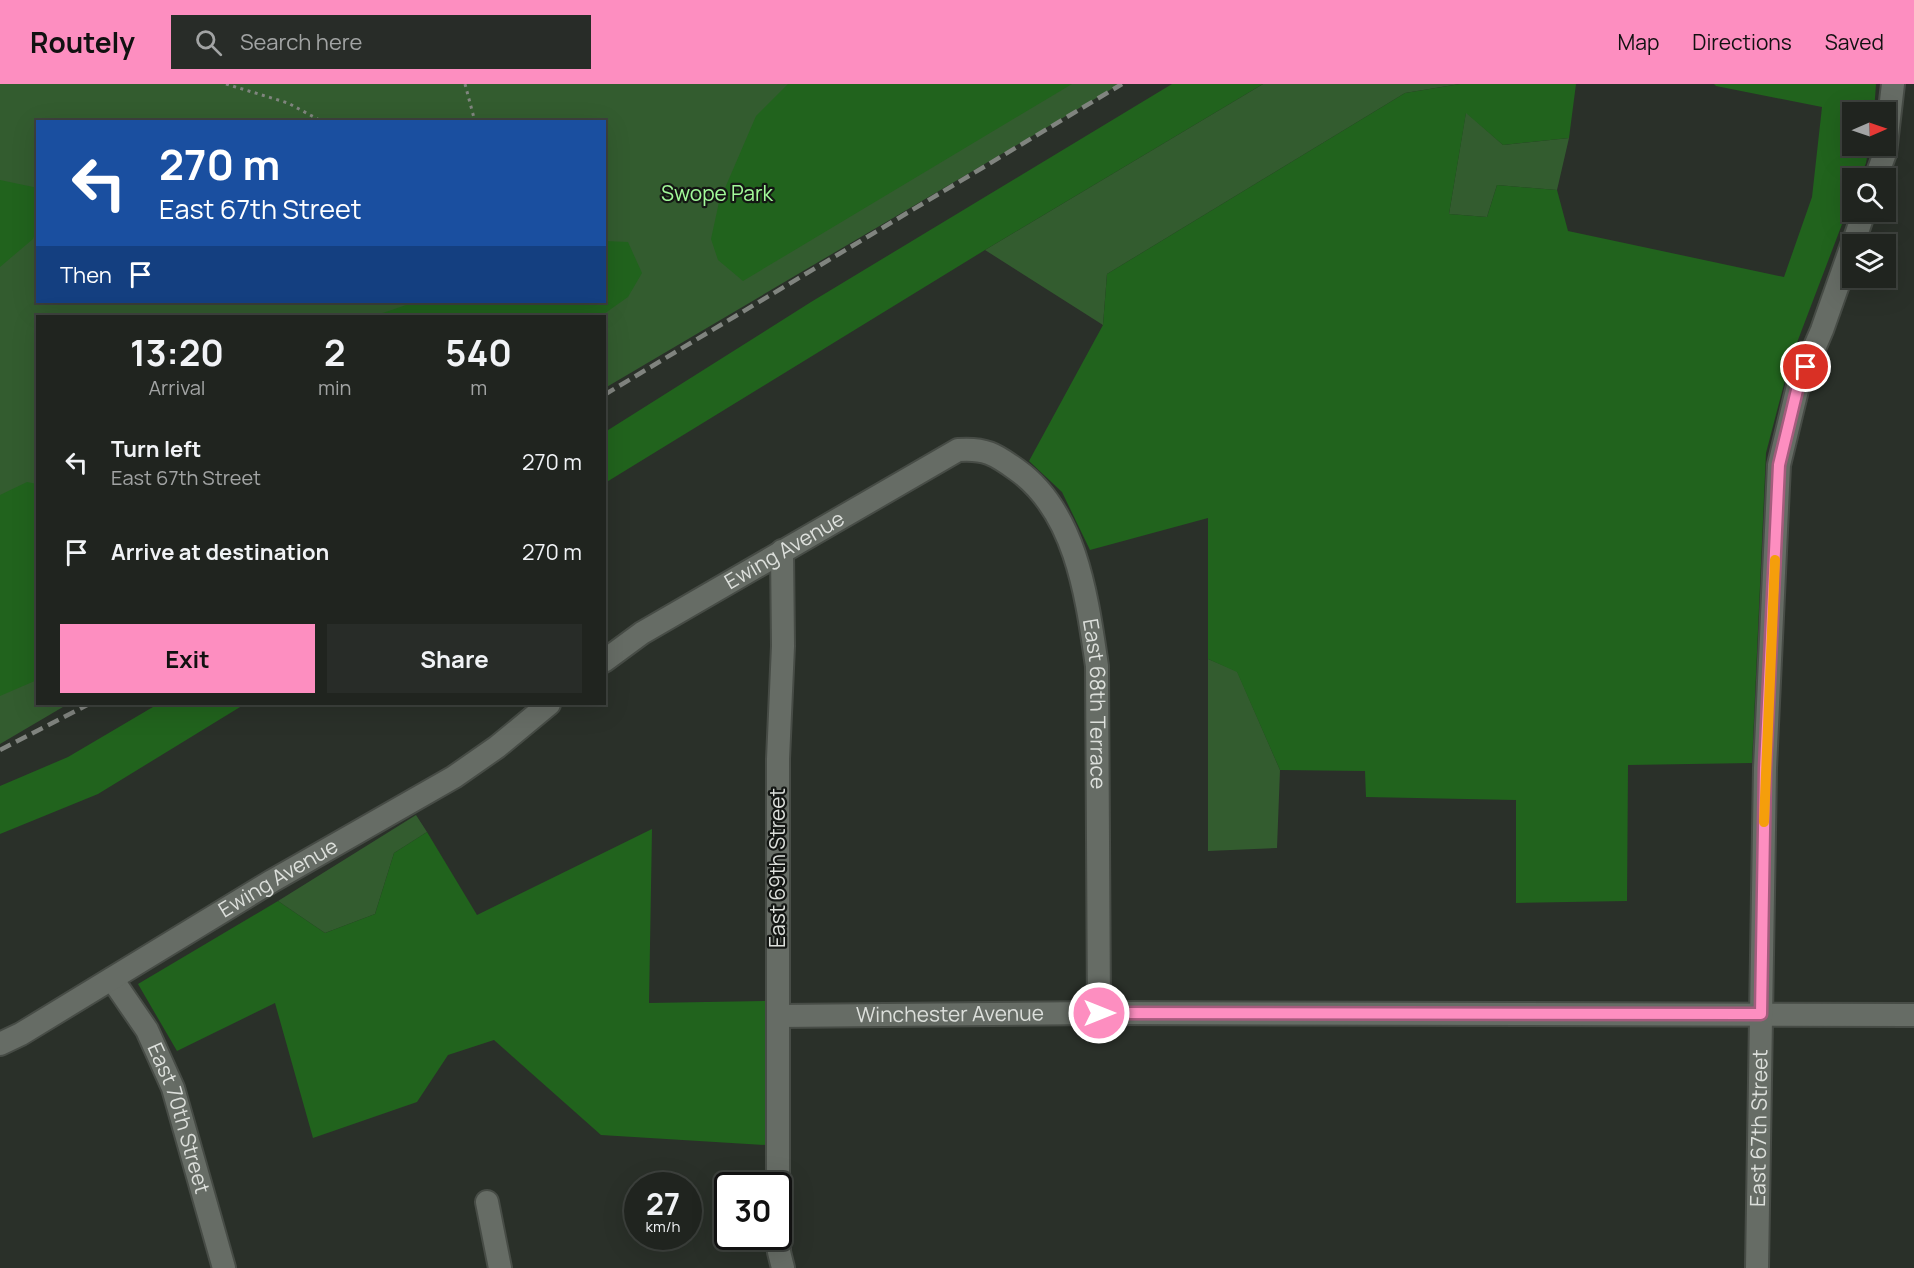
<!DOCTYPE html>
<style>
body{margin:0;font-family:Manrope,sans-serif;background:#282c28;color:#f1f3f6;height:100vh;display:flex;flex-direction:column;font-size:22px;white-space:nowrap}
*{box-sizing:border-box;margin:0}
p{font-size:20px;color:#a2a4a4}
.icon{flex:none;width:33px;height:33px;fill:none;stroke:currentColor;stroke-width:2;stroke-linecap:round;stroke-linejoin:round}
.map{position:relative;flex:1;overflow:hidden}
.drawer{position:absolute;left:36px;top:231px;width:570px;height:390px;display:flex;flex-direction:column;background:#20241f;border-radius:0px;box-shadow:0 6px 24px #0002,0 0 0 2px #3d413d}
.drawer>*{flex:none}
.hud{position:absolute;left:36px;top:36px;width:570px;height:183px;border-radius:0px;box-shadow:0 6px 24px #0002,0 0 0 2px #3d413d;background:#1a4fa0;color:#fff;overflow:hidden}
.needle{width:39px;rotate:88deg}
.buttons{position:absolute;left:1842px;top:18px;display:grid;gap:12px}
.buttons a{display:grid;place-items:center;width:54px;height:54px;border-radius:0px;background:#20241f;box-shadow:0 6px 24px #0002,0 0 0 2px #3d413d;font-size:30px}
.speed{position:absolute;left:624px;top:1088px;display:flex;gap:12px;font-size:30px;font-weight:700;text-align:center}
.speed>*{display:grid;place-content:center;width:78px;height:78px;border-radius:50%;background:#20241f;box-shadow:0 6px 24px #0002,0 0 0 2px #3d413d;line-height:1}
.speed small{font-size:15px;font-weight:400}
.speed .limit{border:3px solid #111;border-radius:9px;background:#fff;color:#111}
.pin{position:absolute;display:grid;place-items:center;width:51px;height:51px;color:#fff;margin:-26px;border:3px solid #fff;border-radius:50%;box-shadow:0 2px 6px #0007}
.me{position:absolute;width:66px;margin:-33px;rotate:90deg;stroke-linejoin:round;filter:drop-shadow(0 0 4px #0008)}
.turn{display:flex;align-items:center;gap:21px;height:126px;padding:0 24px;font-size:27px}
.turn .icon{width:78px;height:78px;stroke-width:2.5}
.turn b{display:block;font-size:42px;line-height:51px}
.then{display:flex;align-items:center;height:57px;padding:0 24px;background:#0003;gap:12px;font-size:22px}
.eta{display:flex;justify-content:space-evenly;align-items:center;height:102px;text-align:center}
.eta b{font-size:36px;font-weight:700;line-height:42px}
.primary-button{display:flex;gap:12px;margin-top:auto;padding:12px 24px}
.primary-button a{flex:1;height:69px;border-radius:0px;background:#fd8ec0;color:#111;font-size:24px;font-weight:700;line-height:69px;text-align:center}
.primary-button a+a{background:#282c28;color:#f1f3f6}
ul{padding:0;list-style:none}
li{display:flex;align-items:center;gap:18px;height:90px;padding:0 24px}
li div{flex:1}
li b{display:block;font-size:22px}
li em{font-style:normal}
header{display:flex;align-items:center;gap:36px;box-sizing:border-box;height:84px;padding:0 30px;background:#fd8ec0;color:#111}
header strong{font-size:28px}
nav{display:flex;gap:33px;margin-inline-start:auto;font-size:21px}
.search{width:420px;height:54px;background:#282c28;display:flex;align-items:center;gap:15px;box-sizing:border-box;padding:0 21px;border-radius:0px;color:#a2a4a4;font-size:22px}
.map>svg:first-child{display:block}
.green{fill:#335c2f;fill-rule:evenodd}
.forest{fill:#21631d}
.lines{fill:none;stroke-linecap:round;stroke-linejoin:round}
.minor-casing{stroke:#474c46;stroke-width:26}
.path{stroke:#80857f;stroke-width:3;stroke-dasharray:3 4.5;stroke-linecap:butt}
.minor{stroke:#666c65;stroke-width:22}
.rail{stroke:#80847f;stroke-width:4.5;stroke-dasharray:12 6;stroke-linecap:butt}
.route-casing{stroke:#a45c7d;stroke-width:15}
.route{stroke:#fd8ec0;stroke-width:10}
.slow{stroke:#f59e0b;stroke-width:10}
.labels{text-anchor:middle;stroke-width:4.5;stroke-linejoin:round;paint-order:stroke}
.park-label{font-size:21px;fill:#a2fa9a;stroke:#141714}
.street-label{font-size:21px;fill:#dcdfdb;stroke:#141714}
</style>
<header>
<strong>Routely</strong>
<div class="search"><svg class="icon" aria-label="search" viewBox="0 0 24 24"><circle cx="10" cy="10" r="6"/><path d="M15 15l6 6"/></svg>Search here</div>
<nav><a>Map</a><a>Directions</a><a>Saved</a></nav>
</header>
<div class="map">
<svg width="1914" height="1184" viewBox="0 0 1914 1184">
<rect width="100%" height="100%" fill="#2a3029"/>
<path class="green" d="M0,0H1120L605,304L604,232H38V620H68L0,660ZM38,38H604V218H38Z
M1263,0H1460L1405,9L1107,190L1103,241L985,166Z
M1466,28L1503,61L1569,54L1557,106L1497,101L1487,133L1449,130Z
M1208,575L1237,587L1280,686L1277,764L1208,767Z
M416,731L427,748L394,769L375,830L325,849L278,817Z"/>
<path class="forest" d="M788,0H1072L743,197L718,176L711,155L719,118L756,32Z
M1172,0H1263L985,166L605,399V348L811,218Z
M1460,0H1576L1569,54L1503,61L1466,29L1449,130L1487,133L1497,101L1557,106L1568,147L1784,193L1812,113L1822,23L1716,2L1714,0H1876L1874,28H1852V62H1869L1866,79L1860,94H1852V114L1790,277L1766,369L1752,679L1628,681L1627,817L1516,819V716L1366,713L1365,687L1280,686L1237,588L1208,575V434L1090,466L1062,408L1029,377L1103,241L1107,190L1405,9Z
M0,96L38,104L37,144L33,155L0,183Z
M605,157L628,158L642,189L628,213L601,232H374L409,220L436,218H604Z
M27,398L37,400V596L0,612V411Z
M158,620H245L98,710L0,750V702L68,673Z
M652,745L649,919L766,917V1061L601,1051L494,956L448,971L417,1018L313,1054L275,919L177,967L138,900L278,817L325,849L375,830L394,769L427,748L477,831Z"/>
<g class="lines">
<g class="minor-casing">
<g id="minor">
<path d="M1876,94L1885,69L1893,0"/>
<path d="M1853,160L1864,128"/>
<path id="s1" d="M604,577L642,549L958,366C985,364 995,370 1017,386C1077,429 1087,515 1097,582L1099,929"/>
<path id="s2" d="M112,895L147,946L173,1004L224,1184"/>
<path id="s3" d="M778,932L1099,929L1914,931"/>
<path id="s4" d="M0,960L21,950L272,797L454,693L497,663L549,620"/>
<path d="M778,1101V675L783,562L782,467"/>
<path d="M778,1104L779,1168L783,1184"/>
<path d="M487,1118L500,1184"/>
<path id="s5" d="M1757,1184L1765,684L1779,381L1798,302L1822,246L1852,161"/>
</g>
</g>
<path class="path" d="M226,0L288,19L323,38
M465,0L474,34L477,38"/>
<use href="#minor" class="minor"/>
<path class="rail" d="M604,311L1122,0
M0,666L89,620"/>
</g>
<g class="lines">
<g class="route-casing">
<path id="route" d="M1099,929L1761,930L1765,684L1779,381L1798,302L1806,283"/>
</g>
<use href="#route" class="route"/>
<path class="slow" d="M1764,738L1775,476"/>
</g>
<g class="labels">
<g class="park-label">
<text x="717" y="117">Swope Park</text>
</g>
<g class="street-label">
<text dy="7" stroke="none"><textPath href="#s1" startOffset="212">Ewing Avenue</textPath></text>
<text dy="7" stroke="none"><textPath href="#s1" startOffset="732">East 68th Terrace</textPath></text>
<text transform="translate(778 784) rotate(-90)" y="7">East 69th Street</text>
<text dy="7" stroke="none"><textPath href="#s4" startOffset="324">Ewing Avenue</textPath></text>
<text dy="7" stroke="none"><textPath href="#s3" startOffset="172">Winchester Avenue</textPath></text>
<text dy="7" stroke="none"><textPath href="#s2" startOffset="156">East 70th Street</textPath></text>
<text dy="7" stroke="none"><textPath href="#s5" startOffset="140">East 67th Street</textPath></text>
</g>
</g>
</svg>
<div class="buttons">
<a><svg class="needle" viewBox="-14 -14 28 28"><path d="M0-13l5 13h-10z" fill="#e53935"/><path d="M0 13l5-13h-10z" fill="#a2a4a4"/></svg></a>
<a><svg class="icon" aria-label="search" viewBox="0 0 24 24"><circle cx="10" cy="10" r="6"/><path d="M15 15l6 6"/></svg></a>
<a><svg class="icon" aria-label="layers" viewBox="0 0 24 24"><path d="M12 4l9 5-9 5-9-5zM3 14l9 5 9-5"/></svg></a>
</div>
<div class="speed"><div>27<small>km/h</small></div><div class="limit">30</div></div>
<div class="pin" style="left:1806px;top:283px;background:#d93025"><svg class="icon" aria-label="arrive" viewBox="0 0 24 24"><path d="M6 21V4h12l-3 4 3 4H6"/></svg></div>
<svg class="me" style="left:1099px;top:929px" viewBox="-20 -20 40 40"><circle r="17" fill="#fd8ec0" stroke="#fff" stroke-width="3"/><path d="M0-11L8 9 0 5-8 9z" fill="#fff"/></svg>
<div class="hud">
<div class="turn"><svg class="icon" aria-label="left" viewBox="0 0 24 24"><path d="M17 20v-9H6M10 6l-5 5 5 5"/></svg><div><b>270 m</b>East 67th Street</div></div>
<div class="then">Then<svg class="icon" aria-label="arrive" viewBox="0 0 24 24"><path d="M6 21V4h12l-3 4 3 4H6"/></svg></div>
</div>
<section class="drawer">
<div class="eta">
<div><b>13:20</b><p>Arrival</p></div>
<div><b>2</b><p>min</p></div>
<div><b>540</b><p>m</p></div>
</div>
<ul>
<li><svg class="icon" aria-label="left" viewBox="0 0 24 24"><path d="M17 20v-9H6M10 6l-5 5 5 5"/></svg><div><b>Turn left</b><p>East 67th Street</p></div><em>270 m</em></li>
<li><svg class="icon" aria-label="arrive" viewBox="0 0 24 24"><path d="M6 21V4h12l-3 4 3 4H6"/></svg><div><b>Arrive at destination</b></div><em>270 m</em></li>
</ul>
<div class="primary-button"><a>Exit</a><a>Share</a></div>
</section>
</div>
